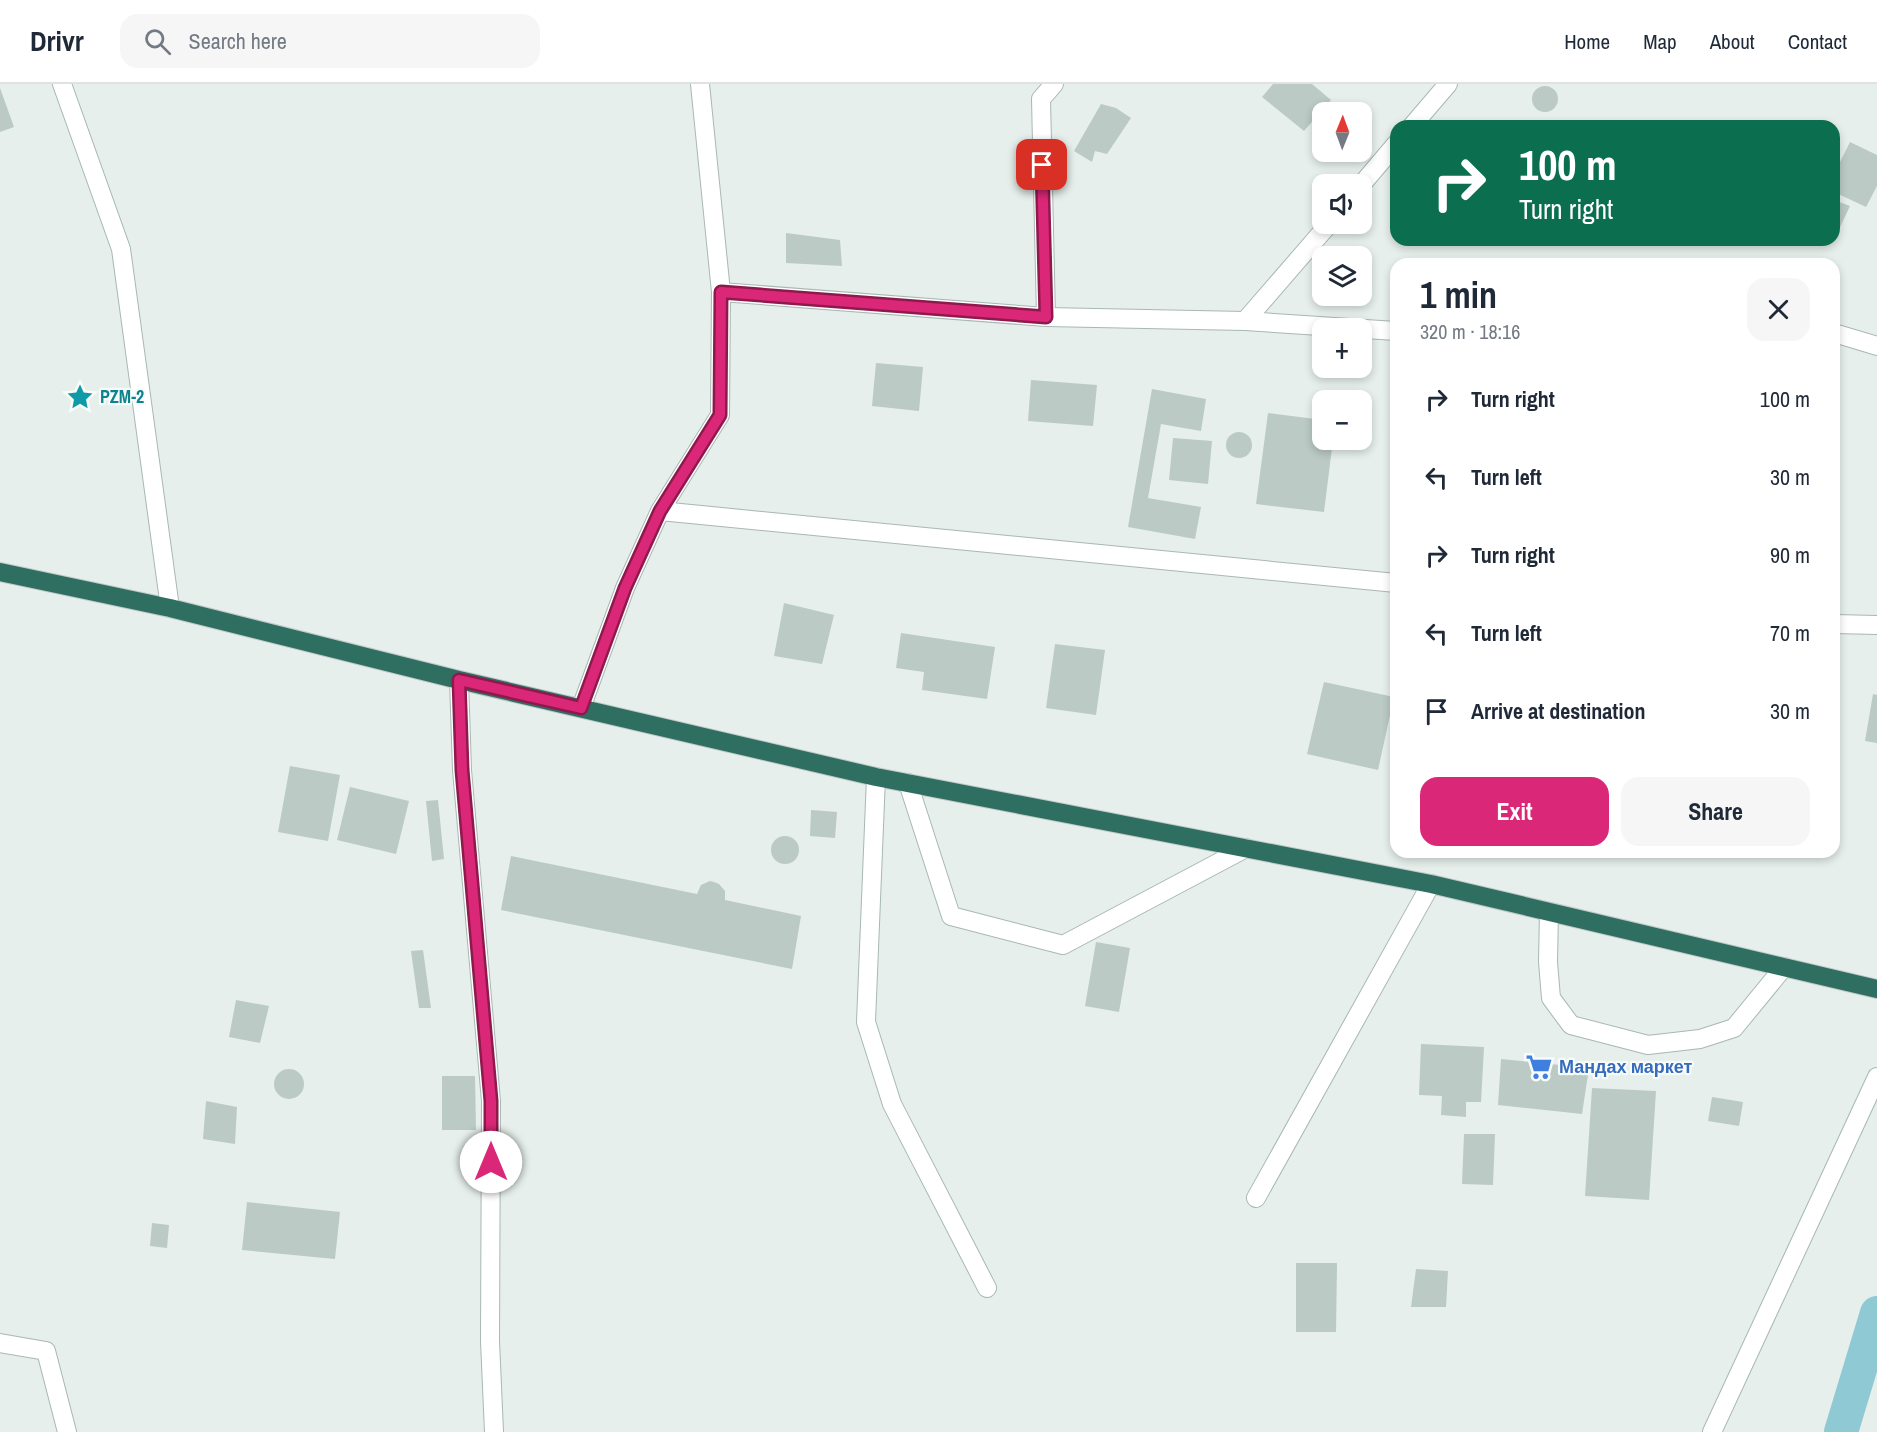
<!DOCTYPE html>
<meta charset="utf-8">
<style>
body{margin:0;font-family:"Archivo Narrow",sans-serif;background:#f6f6f7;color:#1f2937;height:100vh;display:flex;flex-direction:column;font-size:22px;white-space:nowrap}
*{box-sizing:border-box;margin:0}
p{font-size:20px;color:#747a83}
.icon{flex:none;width:33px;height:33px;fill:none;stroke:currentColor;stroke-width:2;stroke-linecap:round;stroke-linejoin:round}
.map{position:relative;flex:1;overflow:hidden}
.drawer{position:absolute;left:1390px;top:174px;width:450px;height:600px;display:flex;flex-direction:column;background:#fff;border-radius:18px;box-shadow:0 3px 9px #0003}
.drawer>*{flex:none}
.top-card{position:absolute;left:1390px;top:36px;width:450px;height:126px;border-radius:18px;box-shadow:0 3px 9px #0003;background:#0b6e4f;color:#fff;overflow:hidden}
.needle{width:39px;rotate:1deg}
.fabs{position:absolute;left:1312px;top:18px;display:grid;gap:12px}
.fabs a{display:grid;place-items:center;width:60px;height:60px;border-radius:12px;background:#fff;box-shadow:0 3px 9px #0003;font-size:30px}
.pin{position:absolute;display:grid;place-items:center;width:51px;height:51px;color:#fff;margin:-26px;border-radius:12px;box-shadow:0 3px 9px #0006}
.me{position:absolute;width:66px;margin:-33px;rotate:0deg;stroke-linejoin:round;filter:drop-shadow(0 0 4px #0008)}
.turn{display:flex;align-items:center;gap:21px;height:126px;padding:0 30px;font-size:27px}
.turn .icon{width:78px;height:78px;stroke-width:2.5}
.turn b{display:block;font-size:42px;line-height:51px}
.round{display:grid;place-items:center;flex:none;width:63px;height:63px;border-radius:18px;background:#f6f6f7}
.summary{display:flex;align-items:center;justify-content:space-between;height:102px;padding:0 30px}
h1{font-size:36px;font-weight:700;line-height:45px}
.primary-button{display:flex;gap:12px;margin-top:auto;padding:12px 30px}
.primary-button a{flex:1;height:69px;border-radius:18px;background:#db2777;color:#fff;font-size:24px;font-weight:700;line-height:69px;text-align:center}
.primary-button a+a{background:#f6f6f7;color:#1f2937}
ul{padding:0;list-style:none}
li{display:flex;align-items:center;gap:18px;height:78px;padding:0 30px}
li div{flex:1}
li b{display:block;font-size:22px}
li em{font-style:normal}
header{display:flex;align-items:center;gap:36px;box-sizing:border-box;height:84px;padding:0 30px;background:#fff;border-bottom:2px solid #e0e1e3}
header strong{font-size:28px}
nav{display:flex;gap:33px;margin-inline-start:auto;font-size:21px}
.search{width:420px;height:54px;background:#f6f6f7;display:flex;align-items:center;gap:15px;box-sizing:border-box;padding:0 21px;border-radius:18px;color:#747a83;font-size:22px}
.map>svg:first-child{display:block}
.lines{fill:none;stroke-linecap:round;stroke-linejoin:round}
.canal{stroke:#8ec9d4;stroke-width:34}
.building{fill:#bbcac4}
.lane-casing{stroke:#a8b8b2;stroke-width:20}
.street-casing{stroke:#a8b8b2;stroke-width:20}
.highway-casing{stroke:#c2cac8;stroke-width:20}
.lane{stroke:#fff;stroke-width:18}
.street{stroke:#fff;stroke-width:18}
.highway{stroke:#2f6f62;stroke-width:18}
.route-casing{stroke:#8e194d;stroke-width:15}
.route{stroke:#db2777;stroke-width:10}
.labels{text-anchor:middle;stroke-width:4.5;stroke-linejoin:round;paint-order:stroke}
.culture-label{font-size:18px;font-weight:bold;fill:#0d838f;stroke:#f7fbf9;text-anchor:start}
.shop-label{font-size:18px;font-weight:bold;fill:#366cbe;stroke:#f7fbf9;text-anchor:start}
</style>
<header>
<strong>Drivr</strong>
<div class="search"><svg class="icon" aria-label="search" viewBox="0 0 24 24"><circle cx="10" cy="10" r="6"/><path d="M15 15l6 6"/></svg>Search here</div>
<nav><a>Home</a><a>Map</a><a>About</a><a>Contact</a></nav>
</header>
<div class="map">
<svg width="1877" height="1348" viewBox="0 0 1877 1348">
<rect width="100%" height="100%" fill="#e6efeb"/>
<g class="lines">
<path class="canal" d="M1841,1348L1877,1229"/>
</g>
<path class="building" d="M1273,0H1312L1331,16L1304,47L1262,13Z
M1532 15a13 13 0 1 1 26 0a13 13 0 1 1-26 0Z
M0,4L14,43L0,48Z
M1101,20L1116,24L1131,34L1107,70L1095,67L1092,78L1074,67Z
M1850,58L1877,71V102L1866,123L1834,108V90Z
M1834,116L1850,122L1834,156Z
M786,149L840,156L842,182L786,179Z
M876,279L923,283L919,327L872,322Z
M1031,296L1097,301L1093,342L1028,337Z
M1152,305L1206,315L1201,347L1161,340L1148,414L1201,423L1195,455L1128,443Z
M1268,329L1323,336V356H1333L1324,428L1256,420Z
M1226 361a13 13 0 1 1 26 0a13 13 0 1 1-26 0Z
M1173,354L1212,357L1208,400L1169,396Z
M784,519L834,531L822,580L774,572Z
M901,549L995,563L987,615L922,606L924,588L896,584Z
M1055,560L1105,566L1096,631L1046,624Z
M1324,598L1394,613L1378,686L1307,670Z
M1873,610L1877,611V659L1865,657Z
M290,682L340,691L328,757L278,748Z
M350,703L409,717L396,770L337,756Z
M438,716L444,775L432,777L426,717Z
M811,726L837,728L835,754L810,752Z
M771 766a14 14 0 1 1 28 0a14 14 0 1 1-28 0Z
M511,772L697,810L701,801L710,797L714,798L719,800L725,807V816L801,832L792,885L501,826Z
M1096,858L1130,864L1119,928L1085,922Z
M423,866L431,924H419L411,867Z
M236,916L269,922L260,959L229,953Z
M1421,960L1484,963L1481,1018H1466V1033L1441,1031L1442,1012L1419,1011Z
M1501,975L1589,984L1582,1030L1498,1021Z
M274 1000a15 15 0 1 1 30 0a15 15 0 1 1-30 0Z
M442,992H475L476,1046H442Z
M1592,1004L1656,1007L1649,1116L1585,1112Z
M1712,1013L1743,1018L1739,1042L1708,1037Z
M206,1017L237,1023L235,1060L203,1055Z
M1464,1050H1495L1493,1101L1462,1100Z
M247,1118L340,1128L335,1175L242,1166Z
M152,1139L169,1141L167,1164L150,1162Z
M1296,1179H1337L1336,1248H1296Z
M1416,1185L1448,1187L1446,1223H1411Z"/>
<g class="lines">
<g class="lane-casing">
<path id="lane" d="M62,0L121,165L170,524
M876,693L866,938L892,1020L987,1204
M908,699L951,832L1063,861L1246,764
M1549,828L1548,878L1551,914L1571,941L1648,961L1700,955L1734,944L1784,883
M1256,1114L1431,800"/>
</g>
<g class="street-casing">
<path id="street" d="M1412,42L1448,0
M1362,100L1396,60
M721,208L1046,233L1245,237L1396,247
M1046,233L1041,15L1054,0
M1245,237L1329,140
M1834,249L1877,262
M660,427L1396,499
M1834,540L1877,541
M459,596L462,686L491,1017L490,1257L494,1348
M581,624L625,504L660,427L720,331L721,208L700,0
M0,1259L46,1267L67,1348
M1712,1348L1877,993"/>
</g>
<g class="highway-casing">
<path id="highway" d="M0,488L170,524L459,596L876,693L1431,800L1877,905"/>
</g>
<use href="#lane" class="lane"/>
<use href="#street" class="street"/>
<use href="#highway" class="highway"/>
</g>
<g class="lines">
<g class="route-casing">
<path id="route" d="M491,1078V1017L462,686L459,596L581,624L625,504L660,427L720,331L721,208L1046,233L1042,81"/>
</g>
<use href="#route" class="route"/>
</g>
<defs>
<g id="sight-bare" transform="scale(2.07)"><path d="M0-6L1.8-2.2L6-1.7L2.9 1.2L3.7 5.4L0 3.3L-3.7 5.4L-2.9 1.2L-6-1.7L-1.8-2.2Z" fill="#0f9aa8" stroke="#f7fbf9" stroke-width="2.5" paint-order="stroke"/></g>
<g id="supermarket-bare" transform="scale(2.07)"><path d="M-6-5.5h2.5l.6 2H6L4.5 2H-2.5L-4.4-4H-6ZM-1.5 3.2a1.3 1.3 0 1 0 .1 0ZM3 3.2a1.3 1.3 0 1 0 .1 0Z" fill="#3f7fe0" stroke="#f7fbf9" stroke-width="2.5" paint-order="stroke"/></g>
</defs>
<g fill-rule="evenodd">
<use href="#sight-bare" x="80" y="313"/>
<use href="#supermarket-bare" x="1539" y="983"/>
</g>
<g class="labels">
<g class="culture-label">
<text x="100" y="319">PZM-2</text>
</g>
<g class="shop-label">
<text x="1559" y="989">Мандах маркет</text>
</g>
</g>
</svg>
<div class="fabs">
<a><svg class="needle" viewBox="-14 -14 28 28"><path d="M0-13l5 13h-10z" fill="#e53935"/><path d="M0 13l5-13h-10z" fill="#747a83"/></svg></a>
<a><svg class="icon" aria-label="sound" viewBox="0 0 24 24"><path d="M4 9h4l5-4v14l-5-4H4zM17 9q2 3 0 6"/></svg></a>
<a><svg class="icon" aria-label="layers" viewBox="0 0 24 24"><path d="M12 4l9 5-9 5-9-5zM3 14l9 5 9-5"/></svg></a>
<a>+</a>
<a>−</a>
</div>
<div class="pin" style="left:1042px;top:81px;background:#d93025"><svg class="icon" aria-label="arrive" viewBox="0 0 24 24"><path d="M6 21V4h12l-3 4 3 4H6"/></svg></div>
<svg class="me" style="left:491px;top:1078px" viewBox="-20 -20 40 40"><circle r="19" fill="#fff"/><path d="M0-13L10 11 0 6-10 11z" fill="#db2777"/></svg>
<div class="top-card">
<div class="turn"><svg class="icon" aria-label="right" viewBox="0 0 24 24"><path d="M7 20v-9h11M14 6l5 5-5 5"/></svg><div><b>100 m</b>Turn right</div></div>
</div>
<section class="drawer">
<div class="summary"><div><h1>1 min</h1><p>320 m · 18:16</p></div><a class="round"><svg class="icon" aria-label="close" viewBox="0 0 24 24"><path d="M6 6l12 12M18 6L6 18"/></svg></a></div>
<ul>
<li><svg class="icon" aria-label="right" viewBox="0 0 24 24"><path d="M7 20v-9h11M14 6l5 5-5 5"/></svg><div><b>Turn right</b></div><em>100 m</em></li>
<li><svg class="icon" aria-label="left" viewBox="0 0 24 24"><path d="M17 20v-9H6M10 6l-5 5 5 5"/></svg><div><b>Turn left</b></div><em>30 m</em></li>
<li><svg class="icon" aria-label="right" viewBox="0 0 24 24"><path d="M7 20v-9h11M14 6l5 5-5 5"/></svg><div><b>Turn right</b></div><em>90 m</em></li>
<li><svg class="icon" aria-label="left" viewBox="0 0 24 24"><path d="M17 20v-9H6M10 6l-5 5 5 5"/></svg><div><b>Turn left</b></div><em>70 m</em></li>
<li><svg class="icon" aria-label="arrive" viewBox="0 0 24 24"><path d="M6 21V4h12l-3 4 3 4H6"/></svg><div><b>Arrive at destination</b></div><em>30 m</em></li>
</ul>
<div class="primary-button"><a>Exit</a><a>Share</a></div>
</section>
</div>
